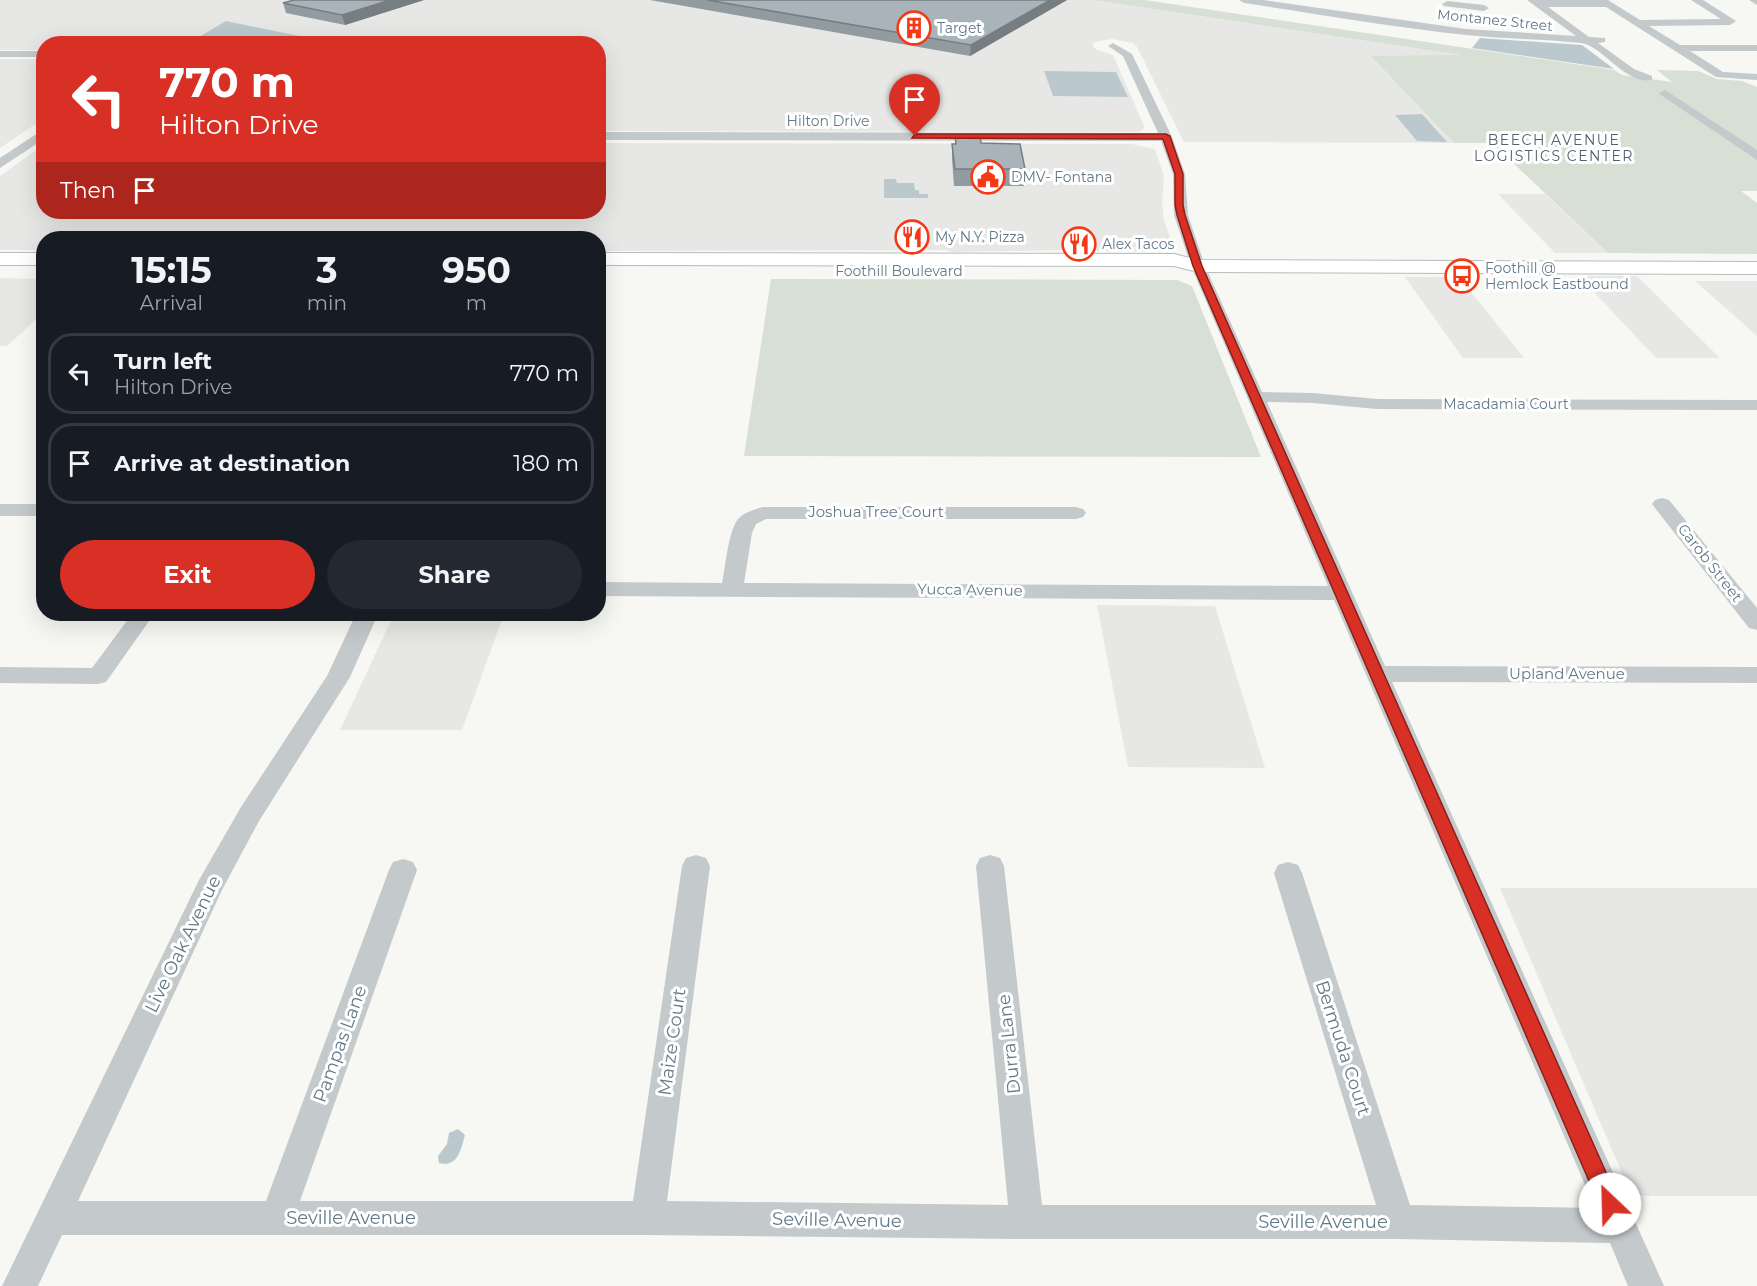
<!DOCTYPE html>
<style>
body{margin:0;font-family:Montserrat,sans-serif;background:#242831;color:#f1f3f6;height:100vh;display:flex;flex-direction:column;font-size:22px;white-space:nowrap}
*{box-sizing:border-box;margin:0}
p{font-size:20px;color:#9ea1a6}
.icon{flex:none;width:33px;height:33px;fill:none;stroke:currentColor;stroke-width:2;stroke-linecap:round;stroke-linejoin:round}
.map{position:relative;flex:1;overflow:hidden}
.details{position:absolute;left:36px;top:231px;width:570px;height:390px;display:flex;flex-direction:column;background:#171b24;border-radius:24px;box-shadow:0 6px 24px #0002}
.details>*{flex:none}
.hud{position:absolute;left:36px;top:36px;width:570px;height:183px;border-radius:24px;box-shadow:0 6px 24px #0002;background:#d93025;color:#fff;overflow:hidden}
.pin{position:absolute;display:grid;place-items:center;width:51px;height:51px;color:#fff;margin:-62px -26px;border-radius:50% 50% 50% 0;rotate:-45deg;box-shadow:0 0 6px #0007}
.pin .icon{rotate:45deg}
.me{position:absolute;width:66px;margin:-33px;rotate:336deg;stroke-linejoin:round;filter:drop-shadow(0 0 4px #0008)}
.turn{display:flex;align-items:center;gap:21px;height:126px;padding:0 24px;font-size:27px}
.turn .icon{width:78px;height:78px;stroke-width:2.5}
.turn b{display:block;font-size:42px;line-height:51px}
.then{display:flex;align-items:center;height:57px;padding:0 24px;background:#0003;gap:12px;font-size:22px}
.eta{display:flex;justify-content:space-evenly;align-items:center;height:102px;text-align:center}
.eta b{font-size:36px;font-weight:700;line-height:42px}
.button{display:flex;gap:12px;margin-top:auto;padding:12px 24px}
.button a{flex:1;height:69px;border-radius:36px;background:#d93025;color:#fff;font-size:24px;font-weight:700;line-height:69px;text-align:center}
.button a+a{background:#242831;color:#f1f3f6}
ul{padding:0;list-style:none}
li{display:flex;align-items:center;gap:18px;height:81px;margin:0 12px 9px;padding:0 12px;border:3px solid #363941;border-radius:24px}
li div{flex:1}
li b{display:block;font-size:22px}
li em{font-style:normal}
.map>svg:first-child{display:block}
.built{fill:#e7e8e6}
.green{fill:#d8dfd4}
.water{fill:#bbc9ce}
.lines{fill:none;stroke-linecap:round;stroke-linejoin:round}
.major-casing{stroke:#b6bcbf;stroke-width:2}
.minor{fill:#c4c9cc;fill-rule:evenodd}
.major{fill:#fff;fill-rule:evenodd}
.wall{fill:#919ba0}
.shaded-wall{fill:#767e82}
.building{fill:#a9b4ba;stroke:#767e82;stroke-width:1.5}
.route{fill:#d93025;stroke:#8d1f18;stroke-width:1.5}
.labels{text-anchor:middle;stroke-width:6;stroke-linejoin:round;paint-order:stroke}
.far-street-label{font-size:14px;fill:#627a88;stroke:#fff}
.far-poi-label{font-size:14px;fill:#627a88;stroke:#fff;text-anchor:start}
.far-neighbourhood-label{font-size:14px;letter-spacing:1.5px;fill:#51626c;stroke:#fff}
.street-label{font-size:15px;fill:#627a88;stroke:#fff}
.near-street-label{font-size:18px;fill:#627a88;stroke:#fff}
</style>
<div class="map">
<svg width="1757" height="1286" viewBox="0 0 1757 1286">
<rect width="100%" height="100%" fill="#f7f7f3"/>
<path class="built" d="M0,0H1092L1467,56H1372L1454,143L1184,142L1137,47L1133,43L1112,39L1095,42L1092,45L1097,50L1113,55L1145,128L1139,132L599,131L598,44H44L43,50H0Z
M0,59H44L43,119L0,148Z
M599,143L1132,144L1155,149L1164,176L1162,203L1164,221L1173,246L1161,252L1067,250L952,252L946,250L599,251L598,238H44L43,250H0V176L43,145L44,212H598Z
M1498,194H1545L1608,253H1555Z
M1579,276H1637L1720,358H1656Z
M1405,277H1459L1524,358H1463Z
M0,278L43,279V313L7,346H0Z
M1695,281H1757V336Z
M1097,605L1215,606L1265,768L1128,767Z
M394,614H504L462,730H340Z
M1500,888H1757V1196H1646L1630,1192Z"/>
<path class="green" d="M1092,0H1145L1614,70L1622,75L1672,82L1657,70L1698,71L1717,79L1742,81L1757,87V191H1741L1757,203V254L1608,253L1492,143H1454L1371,56L1461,55Z
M771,279L1177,280L1192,286L1261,457L744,456Z"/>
<path class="water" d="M226,21L319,40L317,43H189Z
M1480,38L1582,45L1614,69L1472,48Z
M1044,71L1116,72L1128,97L1053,96Z
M1422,114L1447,142L1417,141L1395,115Z
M884,179H896L897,183H914L915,190H919V194H928V198H884Z
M458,1129L465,1135C461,1149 458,1168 439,1163L438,1156L447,1144L449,1133Z"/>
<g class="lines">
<g class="major-casing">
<path id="major" d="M0,253H44V265H0Z
M598,253L1174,254L1198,260L1757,262V274L1198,272L1174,266L598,265Z"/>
</g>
<path class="minor" d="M1239,0H1263L1466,29L1576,36L1527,0H1608L1640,20L1721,19L1691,0H1703L1736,21L1730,25L1649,26L1680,45H1757V51H1690L1723,72L1757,74V80L1716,77L1606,7H1548L1589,37L1605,38V42L1598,43L1634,69L1652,76V80C1625,85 1602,45 1581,43C1543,39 1505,39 1466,35C1392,27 1318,14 1244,3Z
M1749,0H1757V5Z
M1447,1L1484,5L1489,8L1484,11L1444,6L1442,4Z
M1113,43L1132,54L1172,137L1185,174L1188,215L1205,266L1262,392L1313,393L1377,399L1757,400V410L1377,409L1313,403L1267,402L1385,666L1757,667V683L1392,682L1664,1286H1628L1610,1243L1398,1239H1027L648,1235H62L38,1286H2L199,880L241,807L327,676L356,614H378L350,677L259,821L222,890L78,1201H266L389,870L393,862L403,859L413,862L417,870L300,1201H633L682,866L686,858L696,855L706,858L710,866L667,1201L1008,1205L976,866L980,858L990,855L1000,858L1004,866L1042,1205H1376L1274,873L1278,865L1288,862L1298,865L1302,873L1410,1205L1595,1208L1334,600L598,596V582L722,583C726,566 728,528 740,517C746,512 756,509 763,507H1076L1083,509L1086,513L1083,517L1076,519H766L756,524L752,533L744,583L1328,586L1191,266L1174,215L1173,174L1161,141L598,140V132L1158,133L1123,56L1108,46Z
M0,51H44V57H0Z
M1665,90L1757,150V160L1661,95L1659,93Z
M44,129V139L0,168V158Z
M1662,498L1669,500L1757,608V630L1749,628L1655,508L1652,504L1655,500Z
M0,504H44V516H0Z
M132,614H154L106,682L98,684L0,683V667L92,668Z"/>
<use href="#major" class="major"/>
</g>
<path class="wall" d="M294,0H424L345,25L286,13L283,3Z
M650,0H1067L970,56Z
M955,135L981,143L1025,169L1024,186H954L952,160V144H955Z"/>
<path class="shaded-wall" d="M390,0H424L345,25L342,15Z
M1050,0H1067L970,56L971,45Z"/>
<path class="building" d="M294,0H390L342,15L283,3Z
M707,0H1050L971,45Z
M955,135H980L981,143L1020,144L1025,169H955L952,144H956Z"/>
<path class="route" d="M915,134H1166L1170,136L1183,174V205L1185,215L1202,266L1617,1197L1620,1204L1617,1211L1610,1214L1602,1211L1193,266L1177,215L1175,205V174L1163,139L912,138Z"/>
<defs>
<g id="building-ring" transform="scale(1.725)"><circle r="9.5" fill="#fff" stroke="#f63914" stroke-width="1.5"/><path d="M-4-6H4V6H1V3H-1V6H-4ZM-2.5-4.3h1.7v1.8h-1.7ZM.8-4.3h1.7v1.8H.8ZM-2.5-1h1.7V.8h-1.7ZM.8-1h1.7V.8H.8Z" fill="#f63914"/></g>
<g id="civic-ring" transform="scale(1.725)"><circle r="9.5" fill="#fff" stroke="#f63914" stroke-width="1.5"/><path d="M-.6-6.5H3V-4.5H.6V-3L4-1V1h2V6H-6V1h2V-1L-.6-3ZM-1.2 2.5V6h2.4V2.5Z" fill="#f63914"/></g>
<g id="restaurant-ring" transform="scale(1.725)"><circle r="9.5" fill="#fff" stroke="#f63914" stroke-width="1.5"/><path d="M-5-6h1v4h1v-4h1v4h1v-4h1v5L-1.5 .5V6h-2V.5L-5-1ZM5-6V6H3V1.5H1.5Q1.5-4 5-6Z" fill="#f63914"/></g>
<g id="bus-ring" transform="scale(1.725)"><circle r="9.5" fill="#fff" stroke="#f63914" stroke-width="1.5"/><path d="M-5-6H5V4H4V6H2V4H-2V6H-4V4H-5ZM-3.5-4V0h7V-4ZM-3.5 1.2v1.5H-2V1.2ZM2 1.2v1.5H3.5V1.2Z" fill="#f63914"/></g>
</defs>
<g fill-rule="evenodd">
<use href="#building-ring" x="914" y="28"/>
<use href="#civic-ring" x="988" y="177"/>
<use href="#restaurant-ring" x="912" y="237"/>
<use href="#restaurant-ring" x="1079" y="244"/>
<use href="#bus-ring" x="1462" y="276"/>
</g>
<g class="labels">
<g class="far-street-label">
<text transform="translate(1495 20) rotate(6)" y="5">Montanez Street</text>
<text x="828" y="126">Hilton Drive</text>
<text x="899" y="276">Foothill Boulevard</text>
<text x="1506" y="409">Macadamia Court</text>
</g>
<g class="far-poi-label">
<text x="937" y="33">Target</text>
<text x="1011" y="182">DMV- Fontana</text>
<text x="935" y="242">My N.Y. Pizza</text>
<text x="1102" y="249">Alex Tacos</text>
<text x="1485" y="273">Foothill @<tspan x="1485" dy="16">Hemlock Eastbound</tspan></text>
</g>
<g class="far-neighbourhood-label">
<text x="1554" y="145">BEECH AVENUE<tspan x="1554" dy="16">LOGISTICS CENTER</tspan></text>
</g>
<g class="street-label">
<text x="876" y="517">Joshua Tree Court</text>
<text transform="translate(1710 563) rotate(52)" y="5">Carob Street</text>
<text transform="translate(970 590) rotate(1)" y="5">Yucca Avenue</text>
<text x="1567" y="679">Upland Avenue</text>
</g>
<g class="near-street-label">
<text transform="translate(183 944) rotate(-64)" y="6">Live Oak Avenue</text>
<text transform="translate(672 1042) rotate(-82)" y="6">Maize Court</text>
<text transform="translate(340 1044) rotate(-70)" y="6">Pampas Lane</text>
<text transform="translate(1009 1044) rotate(-96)" y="6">Durra Lane</text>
<text transform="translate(1343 1048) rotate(72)" y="6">Bermuda Court</text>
<text x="351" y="1224">Seville Avenue</text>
<text transform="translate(837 1220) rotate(1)" y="6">Seville Avenue</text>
<text x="1323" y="1228">Seville Avenue</text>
</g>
</g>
</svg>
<div class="pin" style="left:915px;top:136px;background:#d93025"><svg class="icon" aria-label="arrive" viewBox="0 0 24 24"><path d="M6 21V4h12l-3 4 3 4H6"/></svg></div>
<svg class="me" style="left:1610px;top:1204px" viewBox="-20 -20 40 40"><circle r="19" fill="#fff"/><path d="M0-13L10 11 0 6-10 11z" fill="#d93025"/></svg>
<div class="hud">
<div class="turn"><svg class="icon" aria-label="left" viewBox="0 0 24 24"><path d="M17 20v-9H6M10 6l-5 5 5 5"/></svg><div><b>770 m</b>Hilton Drive</div></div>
<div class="then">Then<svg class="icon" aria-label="arrive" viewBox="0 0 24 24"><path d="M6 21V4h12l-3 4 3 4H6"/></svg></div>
</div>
<section class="details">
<div class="eta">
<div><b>15:15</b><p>Arrival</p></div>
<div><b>3</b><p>min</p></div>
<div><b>950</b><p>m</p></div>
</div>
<ul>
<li><svg class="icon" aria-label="left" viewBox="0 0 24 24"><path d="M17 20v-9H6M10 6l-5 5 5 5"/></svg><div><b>Turn left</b><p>Hilton Drive</p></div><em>770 m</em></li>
<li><svg class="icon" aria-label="arrive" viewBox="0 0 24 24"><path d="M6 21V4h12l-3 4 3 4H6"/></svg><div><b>Arrive at destination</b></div><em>180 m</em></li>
</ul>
<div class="button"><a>Exit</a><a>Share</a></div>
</section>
</div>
